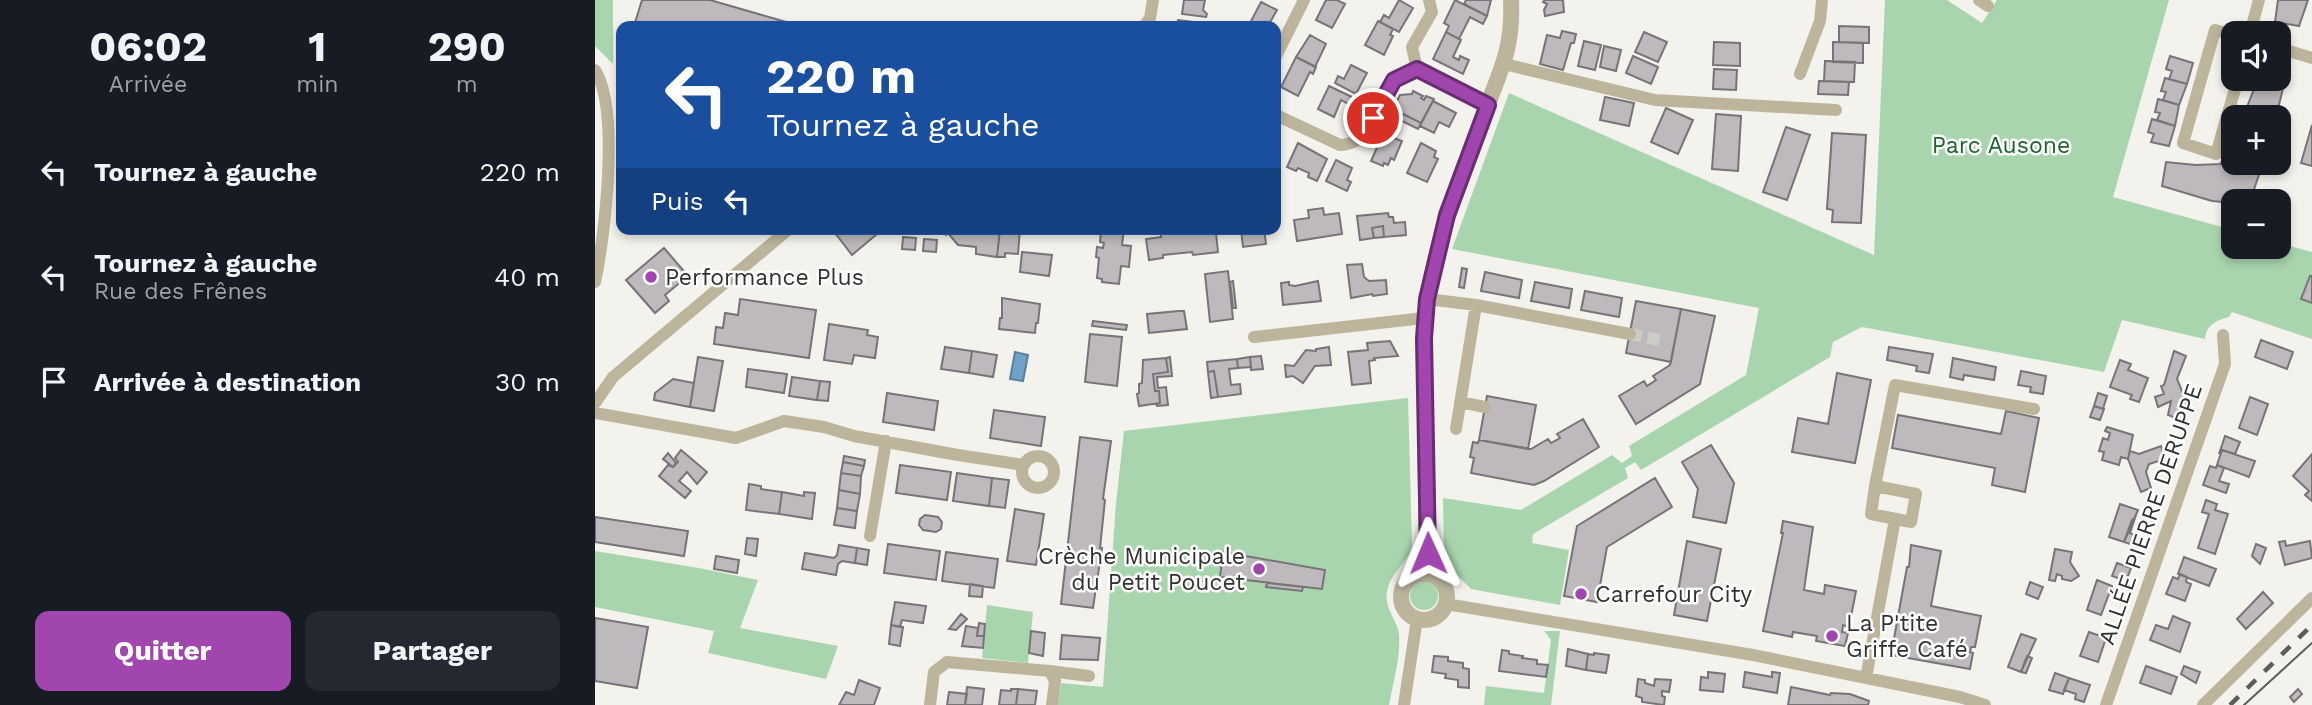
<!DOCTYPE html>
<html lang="fr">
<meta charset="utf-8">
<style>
body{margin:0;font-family:"Work Sans",sans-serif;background:#242831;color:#f1f3f6;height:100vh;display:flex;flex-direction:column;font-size:26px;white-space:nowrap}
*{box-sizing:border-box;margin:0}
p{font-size:23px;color:#9ea1a6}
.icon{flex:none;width:38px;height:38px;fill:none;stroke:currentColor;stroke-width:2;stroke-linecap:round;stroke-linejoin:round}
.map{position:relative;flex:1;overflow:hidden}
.sheet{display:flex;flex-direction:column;background:#171b24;width:595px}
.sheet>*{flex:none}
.hud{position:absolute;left:21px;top:21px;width:665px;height:214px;border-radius:14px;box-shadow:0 4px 10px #0003;background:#1a4fa0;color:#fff;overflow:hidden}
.buttons{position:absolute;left:1626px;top:21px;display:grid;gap:14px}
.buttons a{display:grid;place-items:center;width:70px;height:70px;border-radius:14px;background:#171b24;box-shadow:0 4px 10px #0003;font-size:35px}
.pin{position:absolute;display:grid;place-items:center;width:60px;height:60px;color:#fff;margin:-30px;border:4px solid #fff;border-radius:50%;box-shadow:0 2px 7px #0007}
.me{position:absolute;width:77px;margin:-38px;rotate:359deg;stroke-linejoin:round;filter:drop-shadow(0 0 5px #0008)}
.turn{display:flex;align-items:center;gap:24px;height:147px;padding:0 35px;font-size:32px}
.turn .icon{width:91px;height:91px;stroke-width:2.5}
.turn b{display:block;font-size:49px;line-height:60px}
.then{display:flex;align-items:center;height:66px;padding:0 35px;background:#0003;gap:14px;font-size:26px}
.eta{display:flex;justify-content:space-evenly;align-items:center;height:119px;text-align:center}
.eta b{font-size:42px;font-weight:700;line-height:49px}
.button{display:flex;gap:14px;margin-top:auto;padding:14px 35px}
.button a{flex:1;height:80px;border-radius:14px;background:#a246af;color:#fff;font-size:28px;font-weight:700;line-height:80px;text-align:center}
.button a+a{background:#242831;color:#f1f3f6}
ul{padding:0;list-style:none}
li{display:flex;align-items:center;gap:21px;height:105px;padding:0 35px}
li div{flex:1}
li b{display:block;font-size:26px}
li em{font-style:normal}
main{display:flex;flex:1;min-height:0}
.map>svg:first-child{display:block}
.green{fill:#a9d5ae}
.water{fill:#6ea2c9;stroke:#5c809b;stroke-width:2}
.building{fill:#bdb9bd;stroke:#777377;stroke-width:2}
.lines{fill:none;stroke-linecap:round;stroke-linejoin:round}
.minor-tunnel{stroke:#cccbc6;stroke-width:12;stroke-dasharray:12 6;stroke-linecap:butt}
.minor{stroke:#bcb59c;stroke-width:12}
.tertiary{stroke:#bcb59c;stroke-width:16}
.tram{stroke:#5d5c59;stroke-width:2}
.rail{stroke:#5d5c59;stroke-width:4.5;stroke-dasharray:12 12;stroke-linecap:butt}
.route-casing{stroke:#692e72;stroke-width:18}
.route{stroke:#a246af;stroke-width:12}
.poi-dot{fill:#a246af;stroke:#fff;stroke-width:2.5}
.labels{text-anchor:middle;stroke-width:5;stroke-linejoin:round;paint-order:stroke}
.park-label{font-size:23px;fill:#1e642e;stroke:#fff}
.poi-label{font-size:23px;fill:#32312f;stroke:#fff;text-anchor:start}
.street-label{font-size:23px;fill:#32312f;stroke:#fff}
</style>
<main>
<section class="sheet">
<div class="eta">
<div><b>06:02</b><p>Arrivée</p></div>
<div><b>1</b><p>min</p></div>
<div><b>290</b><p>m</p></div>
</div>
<ul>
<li><svg class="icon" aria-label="left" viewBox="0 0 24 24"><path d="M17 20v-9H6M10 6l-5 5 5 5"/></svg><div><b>Tournez à gauche</b></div><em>220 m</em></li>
<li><svg class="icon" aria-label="left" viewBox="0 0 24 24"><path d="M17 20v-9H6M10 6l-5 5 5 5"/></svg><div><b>Tournez à gauche</b><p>Rue des Frênes</p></div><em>40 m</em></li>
<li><svg class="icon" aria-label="arrive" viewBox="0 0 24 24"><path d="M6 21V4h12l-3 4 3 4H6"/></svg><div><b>Arrivée à destination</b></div><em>30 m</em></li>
</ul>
<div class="button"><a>Quitter</a><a>Partager</a></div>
</section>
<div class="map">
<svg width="1717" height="705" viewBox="0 0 1717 705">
<rect width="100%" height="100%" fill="#f3f2ec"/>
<path class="green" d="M0,0H18V64L0,46Z
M1290,0H1352L1387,23L1402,0H1574L1518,197L1638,230V247H1684V243L1717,252V339L1637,312L1634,317C1622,320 1611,325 1610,339L1527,320L1509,372L1267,327L1238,342L1235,357L1046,470L1040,462L1030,468L1033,478L938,534L937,543L974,550L965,605L876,589L860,573L849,555L848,498L926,510L1017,455L1027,463L1037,456L1034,446L1151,375L1164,308L857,249L914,93L1279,255Z
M813,398L817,545C813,564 795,572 792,592C789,609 802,619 804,634C806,656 798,683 794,705H463L466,683L508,687L521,503L529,431Z
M0,551L104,568L163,580L145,628L243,646L231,679L113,653L119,631L0,607Z
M815 596a14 14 0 1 1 28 0a14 14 0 1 1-28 0Z
M392,605L438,612L433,663L387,658Z
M949,631H965L956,705H889L891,686L949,693L956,640Z"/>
<path class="water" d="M420,352L433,355L428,381L415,379Z"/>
<path class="building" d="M47,0H115L191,22L189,26H39Z
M589,0H610L608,10L612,14L611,17L587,14Z
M731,0H742L750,4L737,28L721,20Z
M804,0L818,8L804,32L785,22L789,15L794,18Z
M860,0L892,16L888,24L875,17L864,39L851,32L854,26L849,23Z
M871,0H896L892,16L869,4Z
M950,0H968L969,12L950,16L949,10L952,4L948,2Z
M1683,0H1713L1704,26L1680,22Z
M666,2L682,10L673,26H656L654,25Z
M583,20L598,22V26H582Z
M783,21L798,29L795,35L798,36L789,55L770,45Z
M1244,26L1274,27V43L1244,42Z
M967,31L981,34L979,43H976L968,70L945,64L952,35L965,38Z
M851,32L866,40L858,57L864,60L865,56L874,60L868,74L838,59Z
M1049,32L1072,42L1063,62L1040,52Z
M715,35L731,44L720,67L701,57Z
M989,41L1006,45L1000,70L983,66Z
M1119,42L1145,43V66L1118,65Z
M1238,42L1268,43V63L1238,62Z
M1009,46L1026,50L1021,71L1005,67Z
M1038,56L1063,67L1056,84L1031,73Z
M1575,56L1598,63L1592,84L1574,79L1577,71L1571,69Z
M701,57L721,67L718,74L715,72L703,96L686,87Z
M1230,61L1260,62L1259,82L1229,81Z
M756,65L772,73L761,94L740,83L743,76L749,79Z
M1119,69L1142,70L1141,90L1118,89Z
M1684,72L1691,76L1681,117H1648L1663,79H1684Z
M1570,78L1592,84L1584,105L1568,100L1571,92L1566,91Z
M1224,81L1254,82L1253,95L1223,94Z
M734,86L759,98L755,105L746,100L739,117L723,109Z
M818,91L828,96L826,98L829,100L831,96L839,99L826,123L808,114L805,120L795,115L805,95L817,94Z
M1010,97L1039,103L1034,126L1005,120Z
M1563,99L1584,105L1580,126L1562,120L1565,113L1560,112Z
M838,101L861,113L854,127L844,122L839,133L825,126Z
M1071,108L1098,120L1083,154L1056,142Z
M808,114L826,123L823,129L805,120Z
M1121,114L1146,116L1143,171L1117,169Z
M1557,119L1580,126L1574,146L1556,142L1559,134L1553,132Z
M1717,125V166L1706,163Z
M1191,127L1215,135L1192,200L1168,192Z
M1237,133L1271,135L1266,223L1237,222L1238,210L1232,209Z
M788,134L807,141L799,160L796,158L793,165L789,163L788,166L776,161Z
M1638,142V163H1668L1655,201H1638V203L1617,201L1567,186L1571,162L1601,165L1625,164L1633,156Z
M703,143L732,159L722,181L713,177L714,173L703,168L701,171L692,167Z
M826,143L841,151L839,157L843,159L832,182L812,173Z
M741,160L757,168L752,180L756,182L752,191L731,181Z
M728,208L729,215L744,213L747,234L702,241L699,220L714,218L713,210Z
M793,213L794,217H798L799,223L810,222L811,235L789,237L788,226L777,228L779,238L765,240L762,216Z
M788,226L789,237L779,238L777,228Z
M237,229H288L257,255Z
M346,229H405L402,257L381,254V247L363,245L353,233L351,235Z
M405,229H425L423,254L410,253V257H402Z
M506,229H529L527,245L536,246L534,267L526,266L524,284L507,282V279L502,278L504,258L501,257L502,247L508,248L509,243L505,242Z
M646,229H669L671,244L648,247Z
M595,231V234L621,233L623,252L598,255L597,252L568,255V258L554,260L551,239L566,237V234Z
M308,237L321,238L320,250L307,249Z
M329,239L342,240L341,252L328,251Z
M69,248L93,276L70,295L74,301L60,313L31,280Z
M427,252L457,255L454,276L425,272Z
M767,264L769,277L774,281L791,280L792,294L778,296L777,294L756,298L752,265Z
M867,268L872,269L869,288L864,287Z
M633,271L638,319L615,322L610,274Z
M890,272L927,280L924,298L886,291Z
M1715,276H1717V303L1706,299Z
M638,281L641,308H638L635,282Z
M723,281L726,301L688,305L686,283L694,282V285L700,286Z
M940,282L977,289L974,308L936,301Z
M990,291L1027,298L1024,317L986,310Z
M407,298L445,304L443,323H441L440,333L404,329L405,318H407Z
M145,299L221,310L214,358L119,344L121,327L128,328L130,313L143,315Z
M1041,301L1086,309L1076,362L1031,353Z
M1086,309L1120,316L1105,384L1041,424L1024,396L1049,381L1052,386L1061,380L1058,376L1075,365Z
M584,311H589L592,329L554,333L552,314Z
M498,321L532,325L531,330L497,326Z
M234,324L273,330L272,335L283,337L280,358L259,355L257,364L229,360Z
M495,334L527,337L522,386L490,382Z
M1666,340L1698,352L1692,369L1660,357Z
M795,341L803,356L779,358L780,360L774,361L776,383L757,385L753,352L773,350L772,343Z
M350,347L377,351L374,373L346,369Z
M734,347L736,365L720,366L708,383L698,376L691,377L690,365L699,366L711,350L721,351V349Z
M1294,347L1338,354L1334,373L1321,371L1322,366L1292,360Z
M377,351L402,355L398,377L374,373Z
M1579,351L1591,356L1582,379L1589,396L1587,403L1594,405L1588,421L1573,415L1576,401L1563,407L1560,397L1569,394L1566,386L1569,385Z
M666,356L668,369L656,370L655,357Z
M103,357L128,361L119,411L95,407Z
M575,357L577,376L562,377L563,388L571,387L573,405L562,406L561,404L565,403L564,391H560L558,374L573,372L571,358Z
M655,357L656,367L643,368L642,359Z
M571,358L573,372L558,374L560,391H564L565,403L544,406L542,394L544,393V384L547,383L548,360Z
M1358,358L1401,367L1399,380L1369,375L1368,380L1355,377Z
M642,359L643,368L634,369L636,385L645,384L646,394L623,397L619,371L613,372L612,362Z
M1525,360L1536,364L1533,370L1553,378L1544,402L1535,399L1537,395L1515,387Z
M153,369L192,374L189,393L151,387Z
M619,371L623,397L616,398L613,372Z
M1426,371L1451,376L1448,394L1435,392L1436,387L1423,385Z
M1242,373L1276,380L1260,463L1197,452L1203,418L1233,424Z
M197,377L225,381L222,400L194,396Z
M78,379L99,383L95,407L59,400L60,393Z
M225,381L235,382L233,401L222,400Z
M292,393L343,401L339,430L288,422Z
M1503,393L1512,396L1508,409L1499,406Z
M892,396L941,405L933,449L884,440Z
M1655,397L1673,404L1662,435L1644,428Z
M1499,406L1509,409L1505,420L1495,417Z
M399,410L450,417L446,446L395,438Z
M1411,411L1444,418L1430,492L1397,485L1400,468L1297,448L1303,415L1406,434Z
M988,419L1004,447L949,481L939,485L876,473L879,458L875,457L878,442L883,443L884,440L936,449L953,439L956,443L965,438L962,434Z
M1512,427L1538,435L1533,459L1526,457L1524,465L1507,460L1509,452L1504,451L1508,438L1513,440L1515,433L1510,431Z
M1630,436L1645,442L1640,454L1627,450L1624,454Z
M485,437L516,441L508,499L510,500L505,548H507L498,608L466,604Z
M1116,445L1139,483L1131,523L1098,517L1103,489L1087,462Z
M1566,446L1570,459L1554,464L1551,472L1556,488L1546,492L1533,459L1535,451L1544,454Z
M86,450L112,472L102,484L92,472L84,481L96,491L90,498L64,476L73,465L78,467L83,462L80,458Z
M1627,450L1660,461L1654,477L1622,465Z
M73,453L81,463L78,467L68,459Z
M1717,454V501L1710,495L1714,491L1698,476Z
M249,456L270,460L269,466L248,462Z
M248,462L269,466L266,476L246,473Z
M305,465L356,472L352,500L301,493Z
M1622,465L1629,468L1624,481L1634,484L1631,493L1608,485L1615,466L1621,468Z
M246,473L266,476L265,494L244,490Z
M362,473L397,478L394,506L358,501Z
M397,478L414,480L410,508L394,506Z
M1060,478L1077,507L1012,547L1002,602L969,596L982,526Z
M154,484L166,486V489L187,492L184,514L151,510Z
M244,490L265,494L262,511L242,508Z
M187,492L209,496V492L220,493L217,519L184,514Z
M1611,500L1622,504L1620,510L1633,514L1620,554L1603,548L1614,514L1607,512Z
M1525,504L1543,510L1529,542L1514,537Z
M242,508L262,511L260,528L239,525Z
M420,509L449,514L441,565L412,561Z
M330,515L343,517L347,522L346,529L341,532L328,530L324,525L325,519Z
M0,517L93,531L89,556L0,542Z
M1540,518L1535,533L1539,535L1535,544L1529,542L1537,520Z
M1188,521L1218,527L1209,590L1229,594L1230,585L1261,591L1254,627L1248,625L1247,632L1253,633L1250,646L1221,641L1222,636L1198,632L1197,637L1168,631L1188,533H1186Z
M152,538L163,539L161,556L150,554Z
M1092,541L1126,549L1112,621L1079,615Z
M1690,541L1691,546L1715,541L1717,558L1690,565L1684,542Z
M293,544L345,551L341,580L289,573Z
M1661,544L1671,548L1665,564L1657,556Z
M244,545L262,548L260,563L247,561L243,564L241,575L207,569L210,553L239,558L242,555Z
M1316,545L1346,551L1336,606L1386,616L1380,647H1376L1375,652L1378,653L1375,669L1296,655L1312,567H1314Z
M262,548L274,550L272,565L260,563Z
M1460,549L1477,552L1475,562L1484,576L1476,581L1467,579V576L1462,574L1460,581L1454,580Z
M351,552L403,559L399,588L347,581Z
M628,552L730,570L727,589L625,577Z
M121,556L144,560L142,573L119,569Z
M1589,557L1621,569L1614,586L1583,574Z
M1522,563L1536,568L1531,581L1517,576Z
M1585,574L1592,577L1591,582L1596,584L1590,601L1571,594L1578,577L1583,579Z
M1502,580L1517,586L1506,615L1492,610Z
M1435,582L1448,587L1443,599L1431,594Z
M672,583L708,587L707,591L671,587Z
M375,584L388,586L387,597L374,596Z
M1668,592L1678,603L1651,629L1642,619Z
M300,602L331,606L328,623L307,620L305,627L296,625Z
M366,614L372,619L361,630L354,629Z
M1578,616L1595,623L1585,652L1555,640L1561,625L1573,629Z
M0,618L53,627L42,688L0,681Z
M384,623L390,624L389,636H382Z
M296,625L308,627L305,646L294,644Z
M371,626L383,628L382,636H389L388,648L367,646Z
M436,631L450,633L448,656L434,653Z
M1494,632L1511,638L1503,662L1485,656Z
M1426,634L1441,639L1426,672L1413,667Z
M467,635L505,638L503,660L465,659Z
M973,649L993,654L991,670L971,666Z
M907,650L914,651V654L928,656L927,658L942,660V664L953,665L951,677L904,671Z
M999,653L1014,655L1011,673L991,670L993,654L999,655Z
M839,656L853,657V661L868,663V668L874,669V688L863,687V680L850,678L851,674L837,672Z
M1432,656L1437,658L1431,673L1426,672Z
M1551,666L1582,677L1576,694L1545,683Z
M1589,666L1605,672L1601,683L1586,674Z
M1113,672L1130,674L1128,692L1105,690L1106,677L1113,678Z
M1150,672L1177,677V672L1185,673L1182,693L1148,687Z
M1460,673L1474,678L1468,694L1454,690Z
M1474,678L1495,685L1489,702L1480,699L1481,694L1469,690Z
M1043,679L1050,680V683L1059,686L1060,679L1076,680L1074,692L1067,691V696L1070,697L1069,705L1047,702V698L1041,696Z
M264,680L285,688L279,705H244L251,692L259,695Z
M372,687L389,689L387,705H370Z
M1196,687L1235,695L1236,693L1255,694L1274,701L1273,705H1193Z
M416,689H423L421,705H404L406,690L416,691Z
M423,689L442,691L440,705H421Z
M1703,689L1707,694L1699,702L1695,697Z
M354,692L372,694L370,705H352Z"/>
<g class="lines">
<path class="minor-tunnel" d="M1035,334L1068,341"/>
<path class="minor" d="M834,0L837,12L817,47L822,69L893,105
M1384,0L1393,6
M549,26L555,18L558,0
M1655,33L1664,0
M1638,35L1620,30L1588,143L1621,154L1643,79
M1684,48L1717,58
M681,56L709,0
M909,64L1060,100L1241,110
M0,70C25,109 10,236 0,282
M1205,74L1225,21L1227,0
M681,115L745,145C778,145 780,102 798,82C803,76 815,73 822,69
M832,299L881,305L1035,334
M659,337L829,318
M865,402L890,407
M0,403L18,377L194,229
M0,413L141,438L189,421L229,427L259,436L363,455L429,465
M861,429L881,305
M427 472a16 16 0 1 1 32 0a16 16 0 1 1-32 0Z
M1280,486L1300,385L1439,409
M1280,486L1321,494L1316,522L1276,514Z
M275,536L291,441
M851,604L1158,655L1365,697L1390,705
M455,671L494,676
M1271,678L1300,519
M335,705L339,672L352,662L455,671L460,681L457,705
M809,705L822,619
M1511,705L1630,364L1628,335
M1608,705L1717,598"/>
<path class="tertiary" d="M832,573L829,338C831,258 865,184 891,109C907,67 918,47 916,0
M806 597a23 23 0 1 1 46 0a23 23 0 1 1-46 0Z"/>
<path class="tram" d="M1649,705L1717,643"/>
<path class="rail" d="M1635,705L1717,625"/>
</g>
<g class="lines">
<g class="route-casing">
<path id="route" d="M778,118L799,80L822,69L893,105L852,215L832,299L829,338L833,553"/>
</g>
<use href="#route" class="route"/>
</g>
<g class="poi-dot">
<circle cx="56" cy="277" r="7"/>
<circle cx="664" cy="569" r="7"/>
<circle cx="986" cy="594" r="7"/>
<circle cx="1237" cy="636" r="7"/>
</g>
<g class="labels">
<g class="park-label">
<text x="1406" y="153">Parc Ausone</text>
</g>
<g class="poi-label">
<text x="70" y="285">Performance Plus</text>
<text x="650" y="564" text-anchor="end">Crèche Municipale<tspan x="650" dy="26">du Petit Poucet</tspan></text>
<text x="1000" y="602">Carrefour City</text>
<text x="1251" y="631">La P'tite<tspan x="1251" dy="26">Griffe Café</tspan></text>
</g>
<g class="street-label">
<text transform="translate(1555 514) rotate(-71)" y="8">ALLÉE PIERRE DERUPPE</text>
</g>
</g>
</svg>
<div class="buttons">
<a><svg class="icon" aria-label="sound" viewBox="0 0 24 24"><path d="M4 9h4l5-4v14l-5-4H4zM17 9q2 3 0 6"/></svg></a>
<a>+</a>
<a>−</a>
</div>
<div class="pin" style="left:778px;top:118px;background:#d93025"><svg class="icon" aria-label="arrive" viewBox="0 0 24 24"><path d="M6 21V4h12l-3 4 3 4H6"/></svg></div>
<svg class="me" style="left:833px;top:553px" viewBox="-20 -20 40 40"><path d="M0-17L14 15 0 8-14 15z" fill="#a246af" stroke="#fff" stroke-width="4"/></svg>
<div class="hud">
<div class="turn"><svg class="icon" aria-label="left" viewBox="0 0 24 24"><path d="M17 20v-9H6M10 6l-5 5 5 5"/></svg><div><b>220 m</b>Tournez à gauche</div></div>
<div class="then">Puis<svg class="icon" aria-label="left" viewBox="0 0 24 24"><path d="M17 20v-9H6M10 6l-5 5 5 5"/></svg></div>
</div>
</div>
</main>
